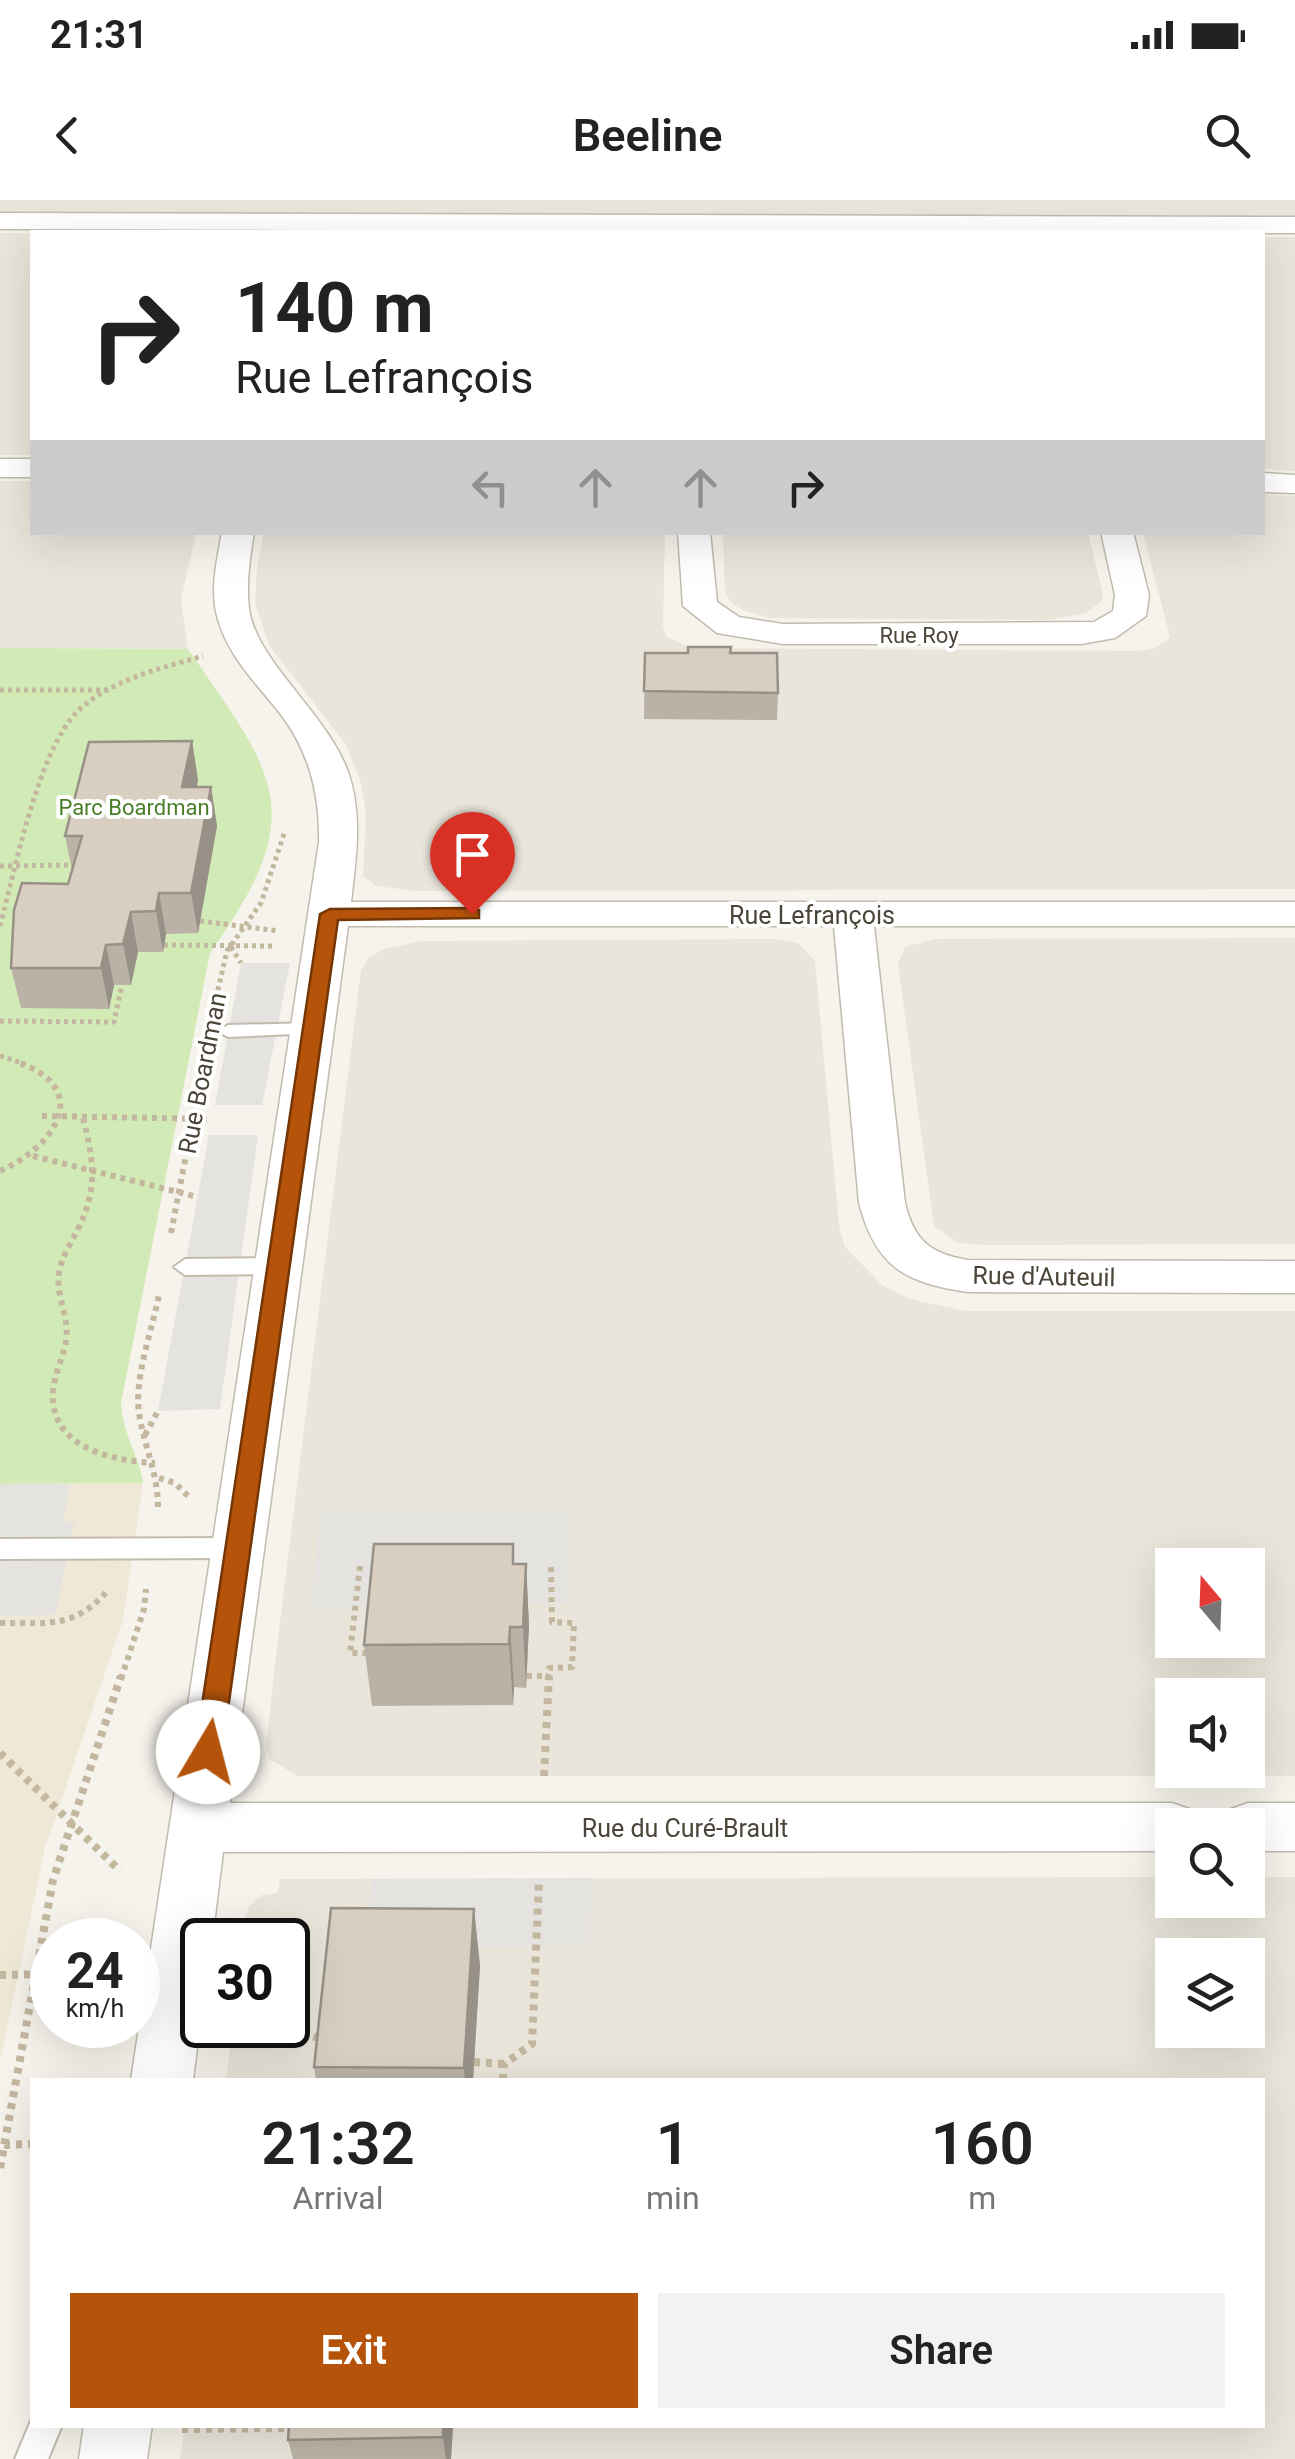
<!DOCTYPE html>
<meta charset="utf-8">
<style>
body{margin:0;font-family:Roboto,sans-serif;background:#f2f2f2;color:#222;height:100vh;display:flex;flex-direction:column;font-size:38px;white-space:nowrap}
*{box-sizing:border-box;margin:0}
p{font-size:32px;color:#767676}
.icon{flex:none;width:55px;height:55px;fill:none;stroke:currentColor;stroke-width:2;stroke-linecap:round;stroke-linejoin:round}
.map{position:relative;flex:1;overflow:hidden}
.side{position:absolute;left:30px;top:1878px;width:1235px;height:350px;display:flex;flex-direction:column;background:#fff;border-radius:0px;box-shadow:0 10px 40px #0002}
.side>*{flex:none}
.banner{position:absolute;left:30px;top:30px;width:1235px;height:305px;border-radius:0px;box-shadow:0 10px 40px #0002;background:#fff;color:#222;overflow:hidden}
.needle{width:65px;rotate:341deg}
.fabs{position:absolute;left:1155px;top:1348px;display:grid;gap:20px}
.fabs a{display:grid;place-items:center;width:110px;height:110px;border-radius:0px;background:#fff;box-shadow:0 10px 40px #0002;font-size:50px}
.speed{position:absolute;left:30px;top:1718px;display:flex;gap:20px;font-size:50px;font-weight:700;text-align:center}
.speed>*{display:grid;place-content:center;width:130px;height:130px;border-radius:50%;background:#fff;box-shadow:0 10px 40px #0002;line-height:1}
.speed small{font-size:25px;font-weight:400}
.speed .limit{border:5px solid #111;border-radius:15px;background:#fff;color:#111}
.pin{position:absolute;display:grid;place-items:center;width:85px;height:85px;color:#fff;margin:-102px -42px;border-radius:50% 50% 50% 0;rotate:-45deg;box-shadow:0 0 10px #0007}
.pin .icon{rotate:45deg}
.me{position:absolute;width:110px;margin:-55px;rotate:8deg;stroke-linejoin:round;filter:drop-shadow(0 0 8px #0008)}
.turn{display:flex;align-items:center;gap:35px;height:210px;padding:0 40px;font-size:45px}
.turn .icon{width:130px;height:130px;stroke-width:2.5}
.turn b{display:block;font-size:70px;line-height:85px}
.lanes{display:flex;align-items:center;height:95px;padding:0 40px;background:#0003;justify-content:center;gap:50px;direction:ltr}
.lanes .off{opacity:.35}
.eta{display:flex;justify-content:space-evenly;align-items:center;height:170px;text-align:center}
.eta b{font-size:60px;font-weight:600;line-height:70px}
.button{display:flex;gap:20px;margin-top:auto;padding:20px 40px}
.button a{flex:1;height:115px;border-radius:0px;background:#b45309;color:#fff;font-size:40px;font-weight:600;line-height:115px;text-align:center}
.button a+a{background:#f2f2f2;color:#222}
.status{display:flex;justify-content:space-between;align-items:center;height:70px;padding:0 50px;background:#fff;direction:ltr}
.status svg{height:28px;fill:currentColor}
header{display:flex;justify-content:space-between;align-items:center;height:130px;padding:0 40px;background:#fff;font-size:45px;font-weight:600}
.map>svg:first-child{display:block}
.residential{fill:#eae5da;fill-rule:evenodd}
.education{fill:#efe8d6}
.green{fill:#d2eab5}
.parking{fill:#e5e3e0}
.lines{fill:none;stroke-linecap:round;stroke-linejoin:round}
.lane-casing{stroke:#c2bbae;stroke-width:4}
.street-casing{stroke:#c2bbae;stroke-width:3}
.path-far2{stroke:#c4b79f;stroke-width:5;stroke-dasharray:4 4;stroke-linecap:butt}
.path-far1{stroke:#c4b79f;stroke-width:6;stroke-dasharray:5 5;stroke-linecap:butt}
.path{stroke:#c4b79f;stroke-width:8;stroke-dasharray:6 6;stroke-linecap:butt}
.lane{fill:#fff;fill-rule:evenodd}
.street{fill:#fff;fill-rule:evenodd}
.wall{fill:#bab2a6}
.shaded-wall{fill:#979187}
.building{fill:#d8cfc1;stroke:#979187;stroke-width:2.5}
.route{fill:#b45309;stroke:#753606;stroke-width:2.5}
.labels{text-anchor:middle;stroke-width:8;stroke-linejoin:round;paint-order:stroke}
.far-street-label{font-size:22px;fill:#4b4439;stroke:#fff}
.far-park-label{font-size:22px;fill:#4a7f2a;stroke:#fff}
.street-label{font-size:25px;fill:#4b4439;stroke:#fff}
</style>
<div class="status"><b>21:31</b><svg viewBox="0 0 49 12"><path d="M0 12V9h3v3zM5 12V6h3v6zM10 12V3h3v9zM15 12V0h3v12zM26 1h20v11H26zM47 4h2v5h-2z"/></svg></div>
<header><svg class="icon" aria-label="back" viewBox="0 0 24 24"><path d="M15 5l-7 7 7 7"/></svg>Beeline<svg class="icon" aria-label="search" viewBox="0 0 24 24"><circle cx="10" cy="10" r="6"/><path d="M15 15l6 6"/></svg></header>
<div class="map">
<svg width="1295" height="2259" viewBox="0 0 1295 2259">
<rect width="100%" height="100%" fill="#f6f3ec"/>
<path class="residential" d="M0,0H1295V18L0,15Z
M0,33H32V255H0Z
M1262,37H1295V271L1263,269Z
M0,281H32V332L196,333L181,400L188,449L0,448Z
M1263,295L1295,296V689L417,691L376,686L363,676L366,614L361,583L346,545L269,445L255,404L257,365L264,333H665L663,426L666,436L690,448L1140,451L1155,448L1170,437L1143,333L1262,332Z
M723,333H1088L1103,394L1102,401L1086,413L1049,420L769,418L740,409L729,400L725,391Z
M1295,738V1044L985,1045L958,1043L934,1026L898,764L905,747L934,739Z
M772,739L798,743L815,761L839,1025L845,1047L882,1085L910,1099L966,1111H1295V1576H297L270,1559L266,1547L278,1438L361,770L370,756L384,749L421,741ZM1172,1365H1248V1440H1172ZM1172,1495H1248V1570H1172Z
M1172,1677V1700H1248V1677H1295V2259H180L185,2225H1262V1880H226L233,1825H288V1740H241L248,1707L262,1695L278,1693L280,1679ZM1172,1755H1248V1830H1172Z"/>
<path class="education" d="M143,1283L123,1420L45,1648L0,1861V1284Z"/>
<path class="green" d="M0,448L188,449C278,578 310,613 210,753L121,1203C123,1236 140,1257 143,1283L0,1284Z"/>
<path class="parking" d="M241,763H290L262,905H215Z
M209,935H258L220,1209L158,1211Z
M0,1284H70L63,1321L74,1322L55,1415L0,1416Z
M569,1312L568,1403L311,1408L320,1313Z
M592,1678L590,1746L481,1747L480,1766L365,1765L372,1679Z"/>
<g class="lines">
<g class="lane-casing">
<path id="lane" d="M312,823L322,829L319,833L228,837L218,831L228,825Z
M277,1058L288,1066L277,1074L185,1075L174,1067L185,1059Z
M236,1338L245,1341L248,1348L245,1355L236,1358L0,1359V1339Z
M32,2218V2225H62L48,2259H15Z"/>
</g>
<g class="street-casing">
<path id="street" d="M0,13L1295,17V33L0,29Z
M0,259H32V277H0Z
M1262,273L1295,275V293L1262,292Z
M222,332H254C250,358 246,383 249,409C257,463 327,513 348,572C363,614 356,659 351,702H1295V726H874L905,1003C914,1040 930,1054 968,1060L1295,1061V1093L968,1092C905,1083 876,1067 859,1003L834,726H348L230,1603H1172L1192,1610L1199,1625H1172V1651L223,1652L212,1740H202V1808L193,1880H131L319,642C320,594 309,550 279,512C255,482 227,455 217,416C210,389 217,360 222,332Z
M678,332H710L717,402L739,417L783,424L1094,422L1113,411L1115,395L1101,332H1133L1149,395L1146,416L1115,438L1081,444H783L717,433L683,406Z
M1248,1603H1295V1651H1248V1625H1221L1228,1610Z
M84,2225H152L147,2259H79Z"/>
</g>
<path class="path-far2" d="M0,490H109
M0,666L75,665
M200,721L279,731
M0,726C15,671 38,550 78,511C110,480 161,468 203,456
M164,745L273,746
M231,747L241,763
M216,798L227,751L261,703L285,631
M0,821L114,822L122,785
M0,856L25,864
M204,864L205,859"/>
<path class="path-far1" d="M42,916L212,919
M83,918C94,961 98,989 78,1029C71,1043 62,1057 59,1072C55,1095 70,1117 66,1141C63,1158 54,1175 53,1193C50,1248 113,1261 155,1263
M33,956L198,997
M0,971C54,947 95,889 17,862
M171,1033L204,862
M145,1235L158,1211
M159,1278L175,1283L189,1297
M158,1307C158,1273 144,1246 139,1213C134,1177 152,1131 159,1095
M360,1366L350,1453H371
M0,1423C48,1423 75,1429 109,1389
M527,1476H548
M121,1479L144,1409L146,1389
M548,1479L549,1468L572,1467L574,1423L552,1422L551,1366"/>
<path class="path" d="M0,1553L120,1671
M544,1576L549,1476
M0,1775L52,1774
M231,1826L274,1825L322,1839
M474,1862L504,1864
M503,1880L504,1864L532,1844L539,1681
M4,1945L32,1944
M0,1968L53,1680L121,1476
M182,2229L294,2228"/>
<use href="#lane" class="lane"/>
<use href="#street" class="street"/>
</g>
<path class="wall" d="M645,453H730L778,493L777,520L644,519Z
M192,541L198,580L196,587H211L217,626L198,733L166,734L163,752H138L131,785H114L109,809L21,808L11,768L68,684L72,670L65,636Z
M513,1344L514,1364H526L529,1425L526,1488L514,1487L513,1505L372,1506L364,1445Z
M474,1709L480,1766L473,1880H316L314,1867Z
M289,2225H453L451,2259H293L288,2240Z"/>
<path class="shaded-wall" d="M192,541L198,580L189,627L182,587Z
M211,587L217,626L198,733L191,693Z
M159,693L166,734L163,752L156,711Z
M131,712L138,752L131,785L123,744Z
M106,745L114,785L109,809L101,768Z
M526,1364L529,1425L526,1488L523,1427Z
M510,1427L514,1487L513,1505L509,1444Z
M474,1709L480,1766L473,1880H465L464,1868Z
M443,2225H453L451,2259H446L443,2237Z"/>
<path class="building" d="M688,447H731L730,453H777L778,493L644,491L645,453H688Z
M192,541L182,587H211L191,693H159L156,711L131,712L123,744L106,745L101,768H11L14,710L22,683L68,684L82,636H65L89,542Z
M374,1344H513V1364H526L523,1427H510L509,1444L364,1445Z
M331,1708L474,1709L464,1868L314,1867Z
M289,2225H443V2237L288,2240Z"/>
<path class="route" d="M472,708L479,710V718L338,720L222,1552L218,1560L208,1563L199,1560L195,1552L320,714L330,709Z"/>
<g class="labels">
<g class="far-street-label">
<text x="919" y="443">Rue Roy</text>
</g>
<g class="far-park-label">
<text x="134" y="615">Parc Boardman</text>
</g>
<g class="street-label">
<text x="812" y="724">Rue Lefrançois</text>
<text transform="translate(202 873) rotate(-79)" y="9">Rue Boardman</text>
<text transform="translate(1044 1076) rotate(1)" y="9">Rue d'Auteuil</text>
<text x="685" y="1637">Rue du Curé-Brault</text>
</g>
</g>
</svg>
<div class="fabs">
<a><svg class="needle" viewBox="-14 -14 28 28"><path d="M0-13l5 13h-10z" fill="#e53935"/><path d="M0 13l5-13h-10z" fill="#767676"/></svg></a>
<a><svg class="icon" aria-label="sound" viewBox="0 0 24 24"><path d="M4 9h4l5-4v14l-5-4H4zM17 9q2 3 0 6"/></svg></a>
<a><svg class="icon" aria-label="search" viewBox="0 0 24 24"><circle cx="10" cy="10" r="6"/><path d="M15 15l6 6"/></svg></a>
<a><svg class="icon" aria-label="layers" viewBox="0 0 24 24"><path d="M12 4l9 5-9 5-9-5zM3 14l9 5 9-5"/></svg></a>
</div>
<div class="speed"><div>24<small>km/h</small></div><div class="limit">30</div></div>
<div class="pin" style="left:472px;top:714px;background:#d93025"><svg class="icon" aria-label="arrive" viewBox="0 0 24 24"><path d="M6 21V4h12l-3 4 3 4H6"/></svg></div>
<svg class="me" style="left:208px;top:1552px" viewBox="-20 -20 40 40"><circle r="19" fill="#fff"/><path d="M0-13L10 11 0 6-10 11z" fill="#b45309"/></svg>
<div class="banner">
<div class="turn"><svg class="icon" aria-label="right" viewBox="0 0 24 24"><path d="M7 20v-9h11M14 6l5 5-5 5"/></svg><div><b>140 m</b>Rue Lefrançois</div></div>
<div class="lanes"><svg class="icon off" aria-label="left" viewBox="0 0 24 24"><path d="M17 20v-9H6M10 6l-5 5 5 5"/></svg><svg class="icon off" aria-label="ahead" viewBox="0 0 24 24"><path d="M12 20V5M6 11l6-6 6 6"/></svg><svg class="icon off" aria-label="ahead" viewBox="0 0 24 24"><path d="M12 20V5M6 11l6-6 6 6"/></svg><svg class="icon" aria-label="right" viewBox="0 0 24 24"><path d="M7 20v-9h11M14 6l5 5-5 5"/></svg></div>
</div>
<section class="side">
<div class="eta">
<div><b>21:32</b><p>Arrival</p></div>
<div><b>1</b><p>min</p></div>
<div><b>160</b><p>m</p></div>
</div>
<div class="button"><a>Exit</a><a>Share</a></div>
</section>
</div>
